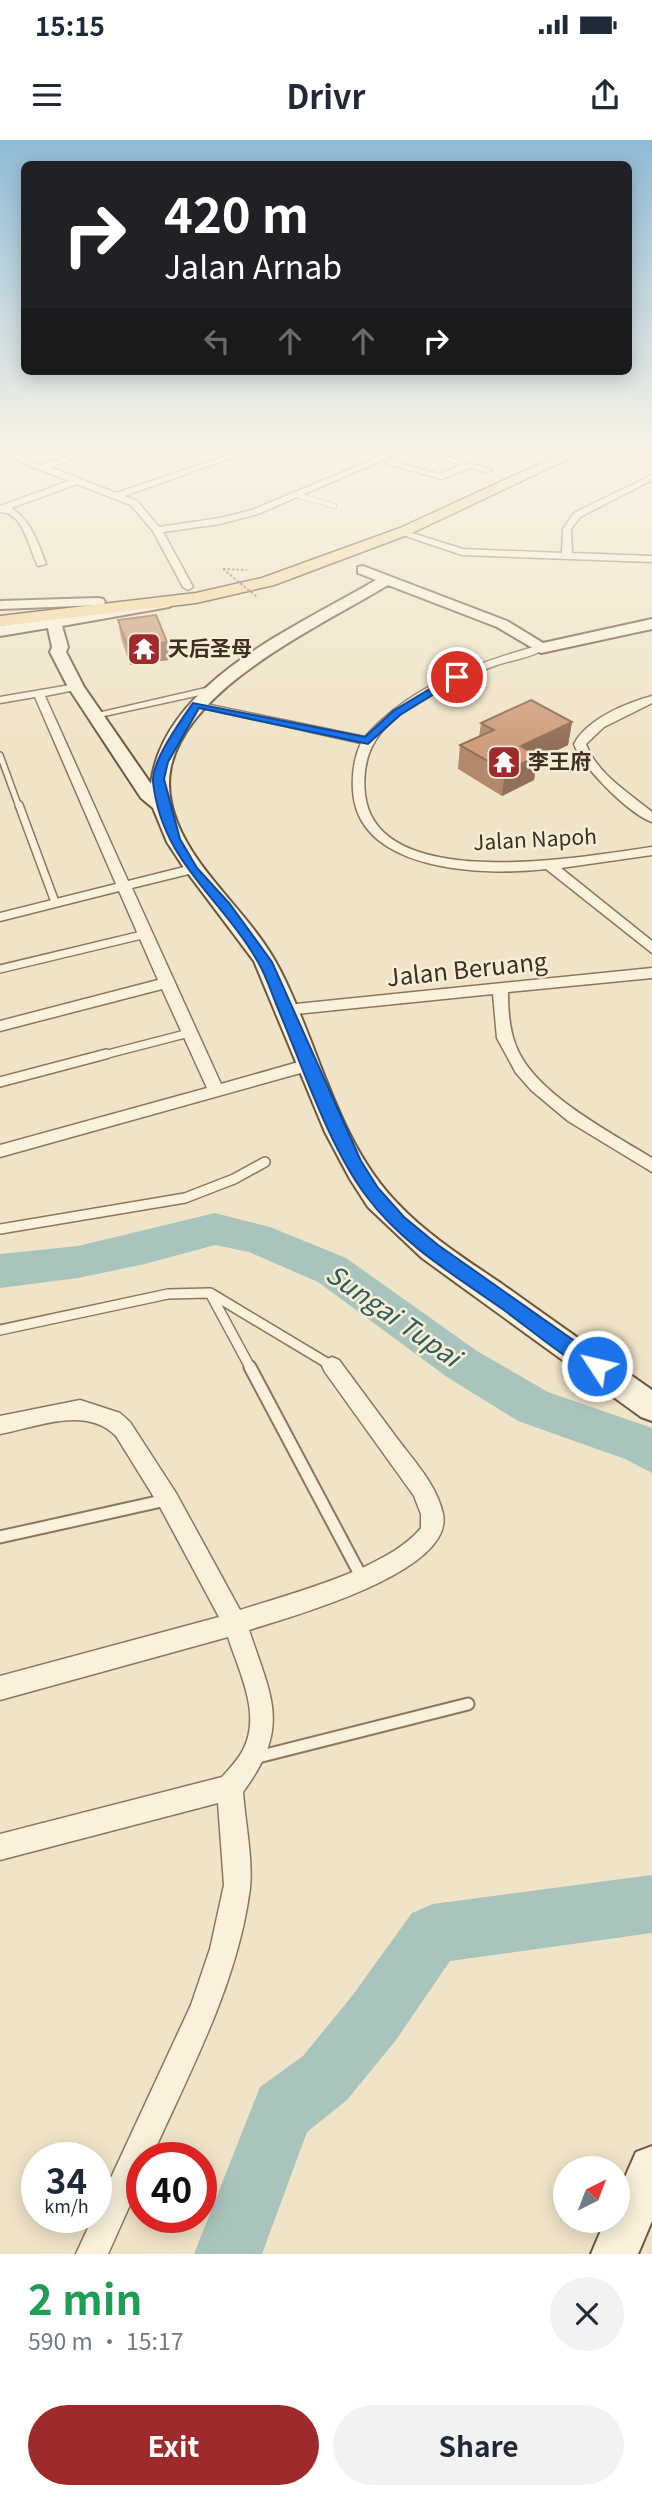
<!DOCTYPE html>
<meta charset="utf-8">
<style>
body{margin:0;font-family:Georgia,"Noto Sans SC",serif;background:#f2f2f3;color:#1f2937;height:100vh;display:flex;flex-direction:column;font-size:26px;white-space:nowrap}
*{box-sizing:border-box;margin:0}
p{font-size:23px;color:#747a83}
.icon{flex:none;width:38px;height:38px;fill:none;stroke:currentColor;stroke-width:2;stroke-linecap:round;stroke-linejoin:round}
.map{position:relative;height:2114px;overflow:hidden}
.panel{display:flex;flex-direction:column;background:#fff;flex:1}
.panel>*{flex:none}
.hud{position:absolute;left:21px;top:21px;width:611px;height:214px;border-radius:10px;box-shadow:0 4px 18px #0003;background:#202124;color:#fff;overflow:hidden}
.needle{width:46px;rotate:42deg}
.controls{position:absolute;left:553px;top:2016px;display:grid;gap:14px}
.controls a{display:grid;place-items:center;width:77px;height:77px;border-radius:50%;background:#fff;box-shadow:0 4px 18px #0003;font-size:35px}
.speed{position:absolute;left:21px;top:2002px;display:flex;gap:14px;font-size:35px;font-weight:700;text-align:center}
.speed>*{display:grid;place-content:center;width:91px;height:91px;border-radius:50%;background:#fff;box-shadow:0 4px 18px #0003;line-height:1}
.speed small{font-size:18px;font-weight:400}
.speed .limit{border:10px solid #d22;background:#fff;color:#111}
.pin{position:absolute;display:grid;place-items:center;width:60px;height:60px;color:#fff;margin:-30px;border:4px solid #fff;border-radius:50%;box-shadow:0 2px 7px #0007}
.me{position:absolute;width:77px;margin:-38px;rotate:305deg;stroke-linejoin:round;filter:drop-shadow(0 0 5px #0008)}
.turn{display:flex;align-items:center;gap:24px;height:147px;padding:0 28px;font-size:32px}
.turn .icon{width:91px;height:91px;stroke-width:2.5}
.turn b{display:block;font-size:49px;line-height:60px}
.lanes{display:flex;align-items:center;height:66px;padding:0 28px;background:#0003;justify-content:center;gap:35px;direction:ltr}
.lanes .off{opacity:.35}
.round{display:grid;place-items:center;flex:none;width:74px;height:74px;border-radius:37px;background:#f2f2f3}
.overview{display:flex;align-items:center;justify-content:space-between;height:119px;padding:0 28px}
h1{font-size:42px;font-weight:700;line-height:52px;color:#1e9e55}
.cta{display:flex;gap:14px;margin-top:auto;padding:14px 28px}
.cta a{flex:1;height:80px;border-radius:42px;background:#9e2a2b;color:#fff;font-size:28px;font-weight:700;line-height:80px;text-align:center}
.cta a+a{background:#f2f2f3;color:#1f2937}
.status{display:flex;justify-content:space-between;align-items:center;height:49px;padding:0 35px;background:#fff;direction:ltr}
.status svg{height:19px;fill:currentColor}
header{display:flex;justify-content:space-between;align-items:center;height:91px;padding:0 28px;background:#fff;font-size:32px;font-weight:700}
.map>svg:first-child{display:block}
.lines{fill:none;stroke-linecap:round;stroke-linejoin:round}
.river{fill:#a9c4bc;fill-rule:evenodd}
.lane-far4-casing{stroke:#8d765c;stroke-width:6}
.lane-far3-casing{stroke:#8d765c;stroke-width:8}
.lane-far2-casing{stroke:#8d765c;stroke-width:10}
.lane-far1-casing{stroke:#8d765c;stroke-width:12}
.lane-casing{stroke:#8d765c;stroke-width:15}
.street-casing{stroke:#8d765c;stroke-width:3}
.secondary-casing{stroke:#6f573f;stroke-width:4}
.primary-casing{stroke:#5b4430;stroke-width:3}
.path{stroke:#8d765c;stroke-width:2;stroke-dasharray:2.5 2;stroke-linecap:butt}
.lane-far4{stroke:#faf1dc;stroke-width:4.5}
.lane-far3{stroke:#faf1dc;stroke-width:5}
.lane-far2{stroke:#faf1dc;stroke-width:7}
.lane-far1{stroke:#faf1dc;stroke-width:9}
.lane{stroke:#faf1dc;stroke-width:11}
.street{fill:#faf1dc;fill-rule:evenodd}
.secondary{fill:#faf1dc;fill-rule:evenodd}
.primary{fill:#f3d9a0;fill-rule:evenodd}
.path-bridge{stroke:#8d765c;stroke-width:2;stroke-dasharray:2.5 2;stroke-linecap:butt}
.wall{fill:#b2896c}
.shaded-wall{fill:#916f58}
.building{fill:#cf9f7d;stroke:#916f58;stroke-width:2}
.route{fill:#1a73e8;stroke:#114b97;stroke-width:2}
.labels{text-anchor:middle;stroke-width:5;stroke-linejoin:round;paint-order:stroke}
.far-poi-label{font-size:21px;font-weight:bold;fill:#3d2e20;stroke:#f7eed8;text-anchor:start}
.far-street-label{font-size:21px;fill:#3d2e20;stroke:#f7eed8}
.street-label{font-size:24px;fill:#3d2e20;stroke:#f7eed8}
.water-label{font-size:26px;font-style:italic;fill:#2f5d5a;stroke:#f7eed8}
</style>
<div class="status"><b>15:15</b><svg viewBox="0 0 49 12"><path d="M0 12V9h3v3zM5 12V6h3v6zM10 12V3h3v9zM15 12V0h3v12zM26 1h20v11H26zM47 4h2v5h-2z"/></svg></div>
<header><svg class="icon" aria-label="menu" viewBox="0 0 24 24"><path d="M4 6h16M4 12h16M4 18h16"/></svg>Drivr<svg class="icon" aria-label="share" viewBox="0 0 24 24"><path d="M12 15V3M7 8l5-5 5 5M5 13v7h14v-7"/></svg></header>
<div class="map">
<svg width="652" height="2114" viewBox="0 0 652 2114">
<rect width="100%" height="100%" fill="#f0e4c8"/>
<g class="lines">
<path class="river" d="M215,1073L270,1087L346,1118L477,1211L548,1252L652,1288V1333L625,1319L518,1281L447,1237L318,1142L249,1112L215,1105L145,1124L78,1138L0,1148V1114L78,1106Z
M652,1735V1793L450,1821L396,1900L347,1960L307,1992L262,2114H194L260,1947L303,1916L352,1856L412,1773L433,1764Z"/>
<g class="lane-far4-casing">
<path id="lane-far4" d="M294,354L334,366"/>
</g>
<g class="lane-far3-casing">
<path id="lane-far3" d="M0,615L19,667"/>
</g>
<g class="lane-far2-casing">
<path id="lane-far2" d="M19,665L55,762
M0,829L146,794
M100,916L189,893"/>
</g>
<g class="lane-far1-casing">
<path id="lane-far1" d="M0,942L106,914
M0,1089L185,1058L234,1039L265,1022
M212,1154L332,1226
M0,1190L168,1154L210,1153L251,1229"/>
</g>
<g class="lane-casing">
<path id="lane" d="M250,1227L362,1438
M0,1397L166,1360
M254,1618L468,1564"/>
</g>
<g class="street-casing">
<path id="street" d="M0,309L42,325L88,309H99L50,327L116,353L246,309H257L124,356L137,361L159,387L220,378L252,370L398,309H408L258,374L220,384L163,392L193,447L188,450L183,447L153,391L131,365L77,344L11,368C31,380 38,403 46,424L38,426C29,409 24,372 0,372V366L69,341L0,314Z
M409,309H421L492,330L488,332L470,328L441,339L385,323L389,321L440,334L462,325Z
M523,309H536L552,314L548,316Z
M652,335V340L580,377L571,389L572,413L652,416V422L462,415L394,392L402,390L463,409L562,413L563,389L574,373Z
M537,506L546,508C534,517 512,520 497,525C459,538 420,555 390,583C369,602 362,626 365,654C376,756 587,716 652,707V715L561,728L652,801V813L546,729C486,736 357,733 353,650C352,634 354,618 361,603L190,565L196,562L365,597C410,546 473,524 537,506Z
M76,544L81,547L80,549L45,556L128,741L192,725L199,729L197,732L132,748L221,944L309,919L317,925L315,929L0,1017V1005L207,948L162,849L0,891V881L158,840L119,751L0,781V773L116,744L35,557L0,563V557Z
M210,547L216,550L214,552L95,578L89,575Z
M652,556V563L604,587L586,604C597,634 628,652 652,672V682C629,674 582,627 574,604C587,579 626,563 652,556Z
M652,828V838L508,852C508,870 509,889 516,906C534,953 610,992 652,1018V1032L568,981L531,950L516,933L497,898L493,854L286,875L278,870L286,865Z
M332,1217L339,1220C359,1247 379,1274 399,1301C416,1323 437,1346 443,1374C455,1432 290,1477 249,1490C272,1559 291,1587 243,1652C245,1681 253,1719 250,1748C238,1843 190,1931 151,2018H142V2038L108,2114H76L93,2077H96V2070L191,1865L210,1809L224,1745L218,1663L0,1720V1694L222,1637C229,1629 238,1620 243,1610C262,1574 239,1532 228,1497L0,1560V1536L219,1477L160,1367L116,1296C86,1265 37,1287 0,1294V1276L80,1260L120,1273L130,1282L176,1353L240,1470C290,1454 388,1429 421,1388V1374L414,1356L325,1232L322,1226L325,1220Z"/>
</g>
<g class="secondary-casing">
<path id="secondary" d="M363,426L507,481L543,503L652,479V489L541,513L497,487L388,445C322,485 190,545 171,626C163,661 180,695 200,723C226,759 260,790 280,830C319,905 336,1000 397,1063C427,1095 465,1119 502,1144C552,1180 602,1215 652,1250V1281L641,1277L422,1118L368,1067L350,1039L325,992L254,821L184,728L167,702L153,668L141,658L68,547L50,512L52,507L48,488L0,496V486L174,460L176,463L169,467L62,486L68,507L66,512L84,547L151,644C163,542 297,487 376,440L358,433V427Z
M98,458L103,459L105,462L103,465L0,469V461Z
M652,2006V2081L638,2114H591L605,2081H618V2053L636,2012Z"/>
</g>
<g class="primary-casing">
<path id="primary" d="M572,309H589L410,394L274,445L196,463L0,486V476L196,453L262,438L400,388Z"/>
</g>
<path class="path" d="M223,429L247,430"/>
<use href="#lane-far4" class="lane-far4"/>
<use href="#lane-far3" class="lane-far3"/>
<use href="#lane-far2" class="lane-far2"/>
<use href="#lane-far1" class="lane-far1"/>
<use href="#lane" class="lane"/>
<use href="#street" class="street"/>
<use href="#secondary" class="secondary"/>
<use href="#primary" class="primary"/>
<path class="path-bridge" d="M223,429L257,457"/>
</g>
<path class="wall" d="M118,480L167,502L169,520L130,525L121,498Z
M572,582L568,605L537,620L534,640L502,656L458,629L460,605L479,597L481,583Z"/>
<path class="shaded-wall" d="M167,502L169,520L130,525L128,507Z
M572,582L568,605L537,620L534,640L502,656L505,631L521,606Z"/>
<path class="building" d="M156,475L167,502L128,507L118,480Z
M531,560L572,582L521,606L538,616L505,631L460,605L494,590L481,583Z"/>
<linearGradient id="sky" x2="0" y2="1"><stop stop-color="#8fbad6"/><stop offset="0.51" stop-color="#f8f3e6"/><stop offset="1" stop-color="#f8f3e6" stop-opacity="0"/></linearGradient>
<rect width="652" height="605" fill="url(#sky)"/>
<path class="route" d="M453,535L462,537L400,575L368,604L199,568L168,622L164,639L180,699L197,728L229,763L272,822L361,1021L378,1048L404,1077L438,1105L603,1221L606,1226L603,1232L597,1234C572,1225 525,1185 501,1168C454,1135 402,1104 367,1057C330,1009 303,928 279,871C272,855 267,837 258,822C221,757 162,723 153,642C151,622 181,580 193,563L365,597L393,571Z"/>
<defs>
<g id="temple-square" transform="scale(1.75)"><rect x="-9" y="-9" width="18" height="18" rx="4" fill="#9e2a2b" stroke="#f7eed8"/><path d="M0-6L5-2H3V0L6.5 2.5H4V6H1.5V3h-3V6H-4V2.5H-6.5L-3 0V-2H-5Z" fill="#fff"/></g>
</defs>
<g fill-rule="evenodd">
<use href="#temple-square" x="144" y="509"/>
<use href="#temple-square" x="504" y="622"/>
</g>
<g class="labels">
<g class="far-poi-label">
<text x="168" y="516">天后圣母</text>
<text x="528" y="629">李王府</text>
</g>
<g class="far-street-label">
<text transform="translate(535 700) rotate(-3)" y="7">Jalan Napoh</text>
</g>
<g class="street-label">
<text transform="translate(467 830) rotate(-6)" y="8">Jalan Beruang</text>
</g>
<g class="water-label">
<text transform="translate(393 1176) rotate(35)" y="9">Sungai Tupai</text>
</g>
</g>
</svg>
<div class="controls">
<a><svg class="needle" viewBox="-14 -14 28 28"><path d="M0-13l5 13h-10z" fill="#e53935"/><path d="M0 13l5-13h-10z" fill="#747a83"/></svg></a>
</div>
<div class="speed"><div>34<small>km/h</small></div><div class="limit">40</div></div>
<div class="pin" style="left:457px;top:537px;background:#d93025"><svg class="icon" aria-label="arrive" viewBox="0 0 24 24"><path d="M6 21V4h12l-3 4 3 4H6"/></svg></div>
<svg class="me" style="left:597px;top:1226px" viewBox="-20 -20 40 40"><circle r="17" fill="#1a73e8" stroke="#fff" stroke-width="3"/><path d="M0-11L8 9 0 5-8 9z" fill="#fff"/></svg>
<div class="hud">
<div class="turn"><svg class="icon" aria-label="right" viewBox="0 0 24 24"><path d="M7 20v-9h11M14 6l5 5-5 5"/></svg><div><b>420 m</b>Jalan Arnab</div></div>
<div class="lanes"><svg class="icon off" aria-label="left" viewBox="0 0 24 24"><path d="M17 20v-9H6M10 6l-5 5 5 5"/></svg><svg class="icon off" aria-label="ahead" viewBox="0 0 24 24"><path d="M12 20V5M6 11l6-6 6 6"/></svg><svg class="icon off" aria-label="ahead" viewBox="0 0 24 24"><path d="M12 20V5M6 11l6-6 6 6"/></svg><svg class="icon" aria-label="right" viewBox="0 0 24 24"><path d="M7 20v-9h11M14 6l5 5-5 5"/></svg></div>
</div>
</div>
<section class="panel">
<div class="overview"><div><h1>2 min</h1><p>590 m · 15:17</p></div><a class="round"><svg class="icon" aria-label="close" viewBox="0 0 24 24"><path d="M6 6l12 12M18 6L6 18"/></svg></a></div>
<div class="cta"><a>Exit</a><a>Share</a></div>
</section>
